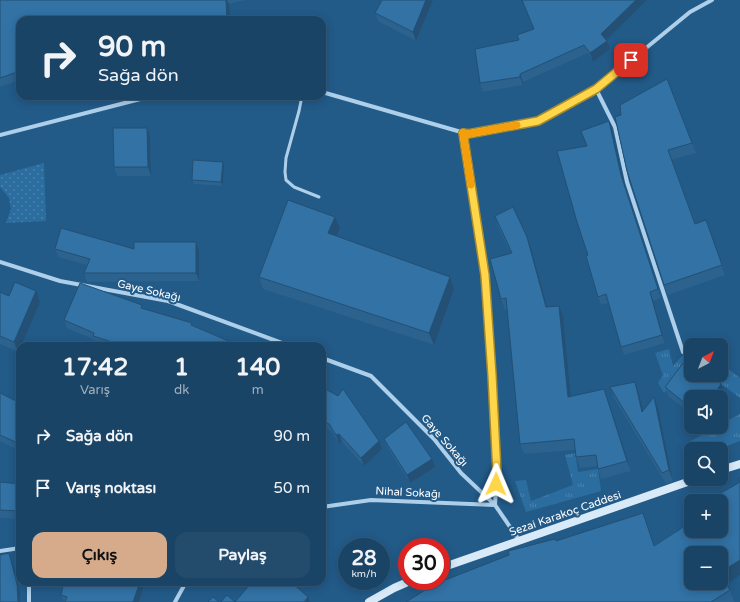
<!DOCTYPE html>
<html lang="tr">
<meta charset="utf-8">
<style>
body{margin:0;font-family:"Varela Round",sans-serif;background:#234b6c;color:#f1f3f6;height:100vh;display:flex;flex-direction:column;font-size:15px;white-space:nowrap}
*{box-sizing:border-box;margin:0}
p{font-size:13px;color:#9fb0bf}
.icon{flex:none;width:22px;height:22px;fill:none;stroke:currentColor;stroke-width:2;stroke-linecap:round;stroke-linejoin:round}
.map{position:relative;flex:1;overflow:hidden}
.panel{position:absolute;left:16px;top:342px;width:310px;height:244px;display:flex;flex-direction:column;background:#1a4466;border-radius:12px;box-shadow:0 2px 10px #0003,0 0 0 1px #385c7a}
.panel>*{flex:none}
.top-card{position:absolute;left:16px;top:16px;width:310px;height:84px;border-radius:12px;box-shadow:0 2px 10px #0003,0 0 0 1px #385c7a;background:#1a4466;color:#f1f3f6;overflow:hidden}
.needle{width:26px;rotate:42deg}
.controls{position:absolute;left:684px;top:338px;display:grid;gap:8px}
.controls a{display:grid;place-items:center;width:44px;height:44px;border-radius:8px;background:#1a4466;box-shadow:0 2px 10px #0003,0 0 0 1px #385c7a;font-size:20px}
.speed{position:absolute;left:338px;top:538px;display:flex;gap:8px;font-size:20px;font-weight:700;text-align:center}
.speed>*{display:grid;place-content:center;width:52px;height:52px;border-radius:50%;background:#1a4466;box-shadow:0 2px 10px #0003,0 0 0 1px #385c7a;line-height:1}
.speed small{font-size:10px;font-weight:400}
.speed .limit{border:6px solid #d22;background:#fff;color:#111}
.pin{position:absolute;display:grid;place-items:center;width:34px;height:34px;color:#fff;margin:-17px;border-radius:8px;box-shadow:0 2px 6px #0006}
.me{position:absolute;width:44px;margin:-22px;rotate:1deg;stroke-linejoin:round;filter:drop-shadow(0 0 3px #0008)}
.turn{display:flex;align-items:center;gap:14px;height:84px;padding:0 16px;font-size:18px}
.turn .icon{width:52px;height:52px;stroke-width:2.5}
.turn b{display:block;font-size:28px;line-height:34px}
.eta{display:flex;justify-content:space-evenly;align-items:center;height:68px;text-align:center}
.eta b{font-size:24px;font-weight:700;line-height:28px}
.primary-button{display:flex;gap:8px;margin-top:auto;padding:8px 16px}
.primary-button a{flex:1;height:46px;border-radius:12px;background:#d6ab8b;color:#111;font-size:16px;font-weight:700;line-height:46px;text-align:center}
.primary-button a+a{background:#234b6c;color:#f1f3f6}
ul{padding:0;list-style:none}
li{display:flex;align-items:center;gap:12px;height:52px;padding:0 16px}
li div{flex:1}
li b{display:block;font-size:15px}
li em{font-style:normal}
.map>svg:first-child{display:block}
.grass{fill:url(#grass-tufts)}
.park{fill:url(#park-dots)}
.lines{fill:none;stroke-linecap:round;stroke-linejoin:round}
.lane{stroke:#adcfea;stroke-width:3}
.street{stroke:#adcfea;stroke-width:4}
.secondary{stroke:#d8e9f8;stroke-width:8}
.wall{fill:#2b628e}
.shaded-wall{fill:#235074}
.building{fill:#3272a5;stroke:#235074}
.route-casing{stroke:#a68a30;stroke-width:10}
.route{stroke:#ffd54a;stroke-width:7}
.slow{stroke:#f59e0b;stroke-width:7}
.labels{text-anchor:middle;stroke-width:4;stroke-linejoin:round;paint-order:stroke}
.street-label{font-size:11px;fill:#fff;stroke:#225a88}
</style>
<div class="map">
<svg width="740" height="602" viewBox="0 0 740 602">
<defs>
<pattern id="grass-tufts" width="24" height="20" patternUnits="userSpaceOnUse"><rect width="24" height="20" fill="#2c6da0"/><path d="M3 7l-1-3M5 7V3M7 7l1-3M15 17l-1-3M17 17v-4M19 17l1-3" fill="none" stroke="#4c83ae"/></pattern>
<pattern id="park-dots" width="8" height="8" patternUnits="userSpaceOnUse"><rect width="8" height="8" fill="#2c6da0"/><path d="M2 2h.1M6 6h.1" fill="none" stroke="#4c83ae" stroke-width="1.8" stroke-linecap="round"/></pattern>
</defs>
<rect width="100%" height="100%" fill="#225a88"/>
<path class="grass" d="M691,346V362L664,393L658,383L663,375L655,353L669,349L673,366Z
M721,363L740,378V398L709,375H721Z
M740,414V441L718,449H693L689,442L716,427H721V424Z
M575,453L578,472L598,469L601,491L526,512L515,481L526,480L531,501L573,485L565,455Z"/>
<path class="park" d="M44,163L46,221L6,223L11,209L9,198L0,187V175Z"/>
<g class="lines">
<path class="lane" d="M302,96L299,111L286,158L285,172L286,180L294,187L319,197"/>
<path class="street" d="M596,89L615,127L627,182L683,352
M322,92L468,134L538,121L596,89L690,12L712,0
M0,135L152,96
M0,262L60,281L168,301L290,346
M322,358L371,376L434,439L461,473L495,505L519,540
M322,507L371,500L495,505L497,473L493,375L485,275L463,133
M0,551L20,548
M29,582V602
M175,602L186,582"/>
<path class="secondary" d="M721,470L740,464
M441,568L696,479
M369,602L394,588L410,581"/>
</g>
<path class="wall" d="M0,0H246L229,4L20,20V80L0,87Z
M433,0L416,41L378,21L375,13Z
M647,0L606,40L610,49L593,62L588,53L523,82V85L483,92L480,83L519,40L533,29Z
M621,115L692,143L696,153L671,160L695,224L706,220L725,275L668,295L664,285Z
M147,128L150,136L151,176H117L114,167Z
M612,129L624,183L661,298L653,301L665,343L624,355L621,347L608,303L601,305L598,297L588,255L587,146Z
M223,162L224,166L223,186L194,184L192,180Z
M495,216L527,237L531,248L547,307L563,317L571,396L608,400L631,471L601,479L598,469L597,466L580,468L576,457L575,450L524,454L520,444L507,309L505,310L501,299L511,253L498,227Z
M340,229L336,236L450,277L454,289L434,345L263,289L259,277Z
M196,242L199,251V281L87,282L84,273L87,265L58,257L55,249H134Z
M36,291L40,302L18,352L0,344V292L9,296Z
M142,305L143,309L193,326L240,346H102L96,344L95,340L67,328L64,320Z
M635,382L639,393L643,411L654,397L658,408L673,481L666,484L614,398L610,387Z
M322,387L379,441L382,449L364,466L342,442L339,443L332,432L322,426Z
M665,387L724,393L691,397V414L668,396Z
M0,393L20,403V451L0,441Z
M384,439L432,459L435,467L410,483L387,447Z
M738,478H740V575L726,584L730,590L734,602H406L556,541L648,525L654,545L690,522L687,512L691,510V531L739,482Z
M0,482L20,484V519L0,518Z
M145,582L139,602H64L61,595Z"/>
<path class="shaded-wall" d="M226,0H227L229,4L230,20H227Z
M426,0H433L416,41L413,32Z
M636,0H647L604,42L601,34Z
M607,41L610,49L593,62L590,53Z
M520,74L523,82V85L520,77Z
M609,121L612,129L624,183L661,298L621,175Z
M147,128L150,136L151,176L148,167Z
M223,162L224,166L223,186L221,182Z
M335,217L340,229L332,245L328,233Z
M527,237L531,248L550,318L546,307Z
M196,242L199,251V281L196,273Z
M450,277L454,289L434,345L429,333Z
M36,291L40,302L21,346H20L18,352L14,342Z
M650,292L653,301L665,343L662,335Z
M559,306L563,317L572,408L568,397Z
M635,382L639,393L646,423L642,412Z
M721,384L724,393L721,397H716L715,393Z
M604,389L608,400L631,471L627,461Z
M654,397L658,408L673,481L669,470Z
M721,398L724,406L721,410Z
M339,434L342,442L339,443L336,435Z
M379,441L382,449L364,466L361,458Z
M432,459L435,467L410,483L407,475Z
M9,553L12,561L20,592V602H18Z
M740,560V575L724,586L721,579V572Z
M140,582H145L139,602H133Z
M308,597L310,602H304Z"/>
<path class="building" d="M0,0H226L227,20H20V71L0,78Z
M382,0H426L413,32L375,13Z
M522,0H636L601,34L607,41L590,53L584,45L520,74V77L480,83L475,49L519,40L517,35L534,29Z
M667,79L692,143L668,150L695,224L706,220L722,265L664,285L627,171L615,117L621,115L620,105Z
M609,121L621,175L658,289L650,292L662,335L621,347L606,294L598,297L586,256L588,255L577,222L557,151L587,146L581,131Z
M113,128H147L148,167H114Z
M193,160L223,162L221,182L192,180Z
M288,200L335,217L328,233L450,277L429,333L259,277Z
M513,207L527,237L546,307L559,306L568,397L604,389L627,461L598,469L596,455L576,457L574,439L520,444L506,298L501,299L490,259L512,253L495,216Z
M61,228L134,249V242H196V273H84L90,259L55,249Z
M15,282L36,291L14,342L0,336V292L9,296Z
M80,283L142,305L141,308L192,323L191,325L240,346H107L109,341L93,336L94,333L64,320Z
M687,358L691,361V375H709L721,384L715,393L720,397H691V408L665,387Z
M635,382L642,412L654,397L669,470L662,473L610,387Z
M322,387L338,396L343,389L379,441L361,458L339,434L336,435L329,424L322,420Z
M0,393L20,403V444L0,435Z
M406,422L432,459L407,475L384,439Z
M738,478H740V560L721,572V553H691V583H721V577L730,590L711,602H406L435,584L509,555L508,551L555,539L556,541L643,513L654,546L691,522V531H721V501H707L740,482Z
M0,482L20,484V511L0,510Z
M691,510V519L687,512Z
M9,553L17,584L18,602H0V555Z
M64,582H140L133,602H65L67,597L61,595Z
M252,582H291L308,597L304,602H221L227,595L235,602Z
M213,597L219,602H208Z"/>
<g class="lines">
<g class="route-casing">
<path id="route" d="M496,484L497,473L492,375L485,275L463,133L468,134L538,121L596,89L631,60"/>
</g>
<use href="#route" class="route"/>
<path class="slow" d="M471,185L463,133L468,134L517,125"/>
</g>
<g class="labels">
<g class="street-label">
<text transform="translate(149 290) rotate(13)" y="4">Gaye Sokağı</text>
<text transform="translate(445 440) rotate(49)" y="4">Gaye Sokağı</text>
<text transform="translate(408 492) rotate(3)" y="4">Nihal Sokağı</text>
<text transform="translate(565 513) rotate(-19)" y="4">Sezai Karakoç Caddesi</text>
</g>
</g>
</svg>
<div class="controls">
<a><svg class="needle" viewBox="-14 -14 28 28"><path d="M0-13l5 13h-10z" fill="#e53935"/><path d="M0 13l5-13h-10z" fill="#9fb0bf"/></svg></a>
<a><svg class="icon" aria-label="sound" viewBox="0 0 24 24"><path d="M4 9h4l5-4v14l-5-4H4zM17 9q2 3 0 6"/></svg></a>
<a><svg class="icon" aria-label="search" viewBox="0 0 24 24"><circle cx="10" cy="10" r="6"/><path d="M15 15l6 6"/></svg></a>
<a>+</a>
<a>−</a>
</div>
<div class="speed"><div>28<small>km/h</small></div><div class="limit">30</div></div>
<div class="pin" style="left:631px;top:60px;background:#d93025"><svg class="icon" aria-label="arrive" viewBox="0 0 24 24"><path d="M6 21V4h12l-3 4 3 4H6"/></svg></div>
<svg class="me" style="left:496px;top:484px" viewBox="-20 -20 40 40"><path d="M0-17L14 15 0 8-14 15z" fill="#ffd54a" stroke="#fff" stroke-width="4"/></svg>
<div class="top-card">
<div class="turn"><svg class="icon" aria-label="right" viewBox="0 0 24 24"><path d="M7 20v-9h11M14 6l5 5-5 5"/></svg><div><b>90 m</b>Sağa dön</div></div>
</div>
<section class="panel">
<div class="eta">
<div><b>17:42</b><p>Varış</p></div>
<div><b>1</b><p>dk</p></div>
<div><b>140</b><p>m</p></div>
</div>
<ul>
<li><svg class="icon" aria-label="right" viewBox="0 0 24 24"><path d="M7 20v-9h11M14 6l5 5-5 5"/></svg><div><b>Sağa dön</b></div><em>90 m</em></li>
<li><svg class="icon" aria-label="arrive" viewBox="0 0 24 24"><path d="M6 21V4h12l-3 4 3 4H6"/></svg><div><b>Varış noktası</b></div><em>50 m</em></li>
</ul>
<div class="primary-button"><a>Çıkış</a><a>Paylaş</a></div>
</section>
</div>
